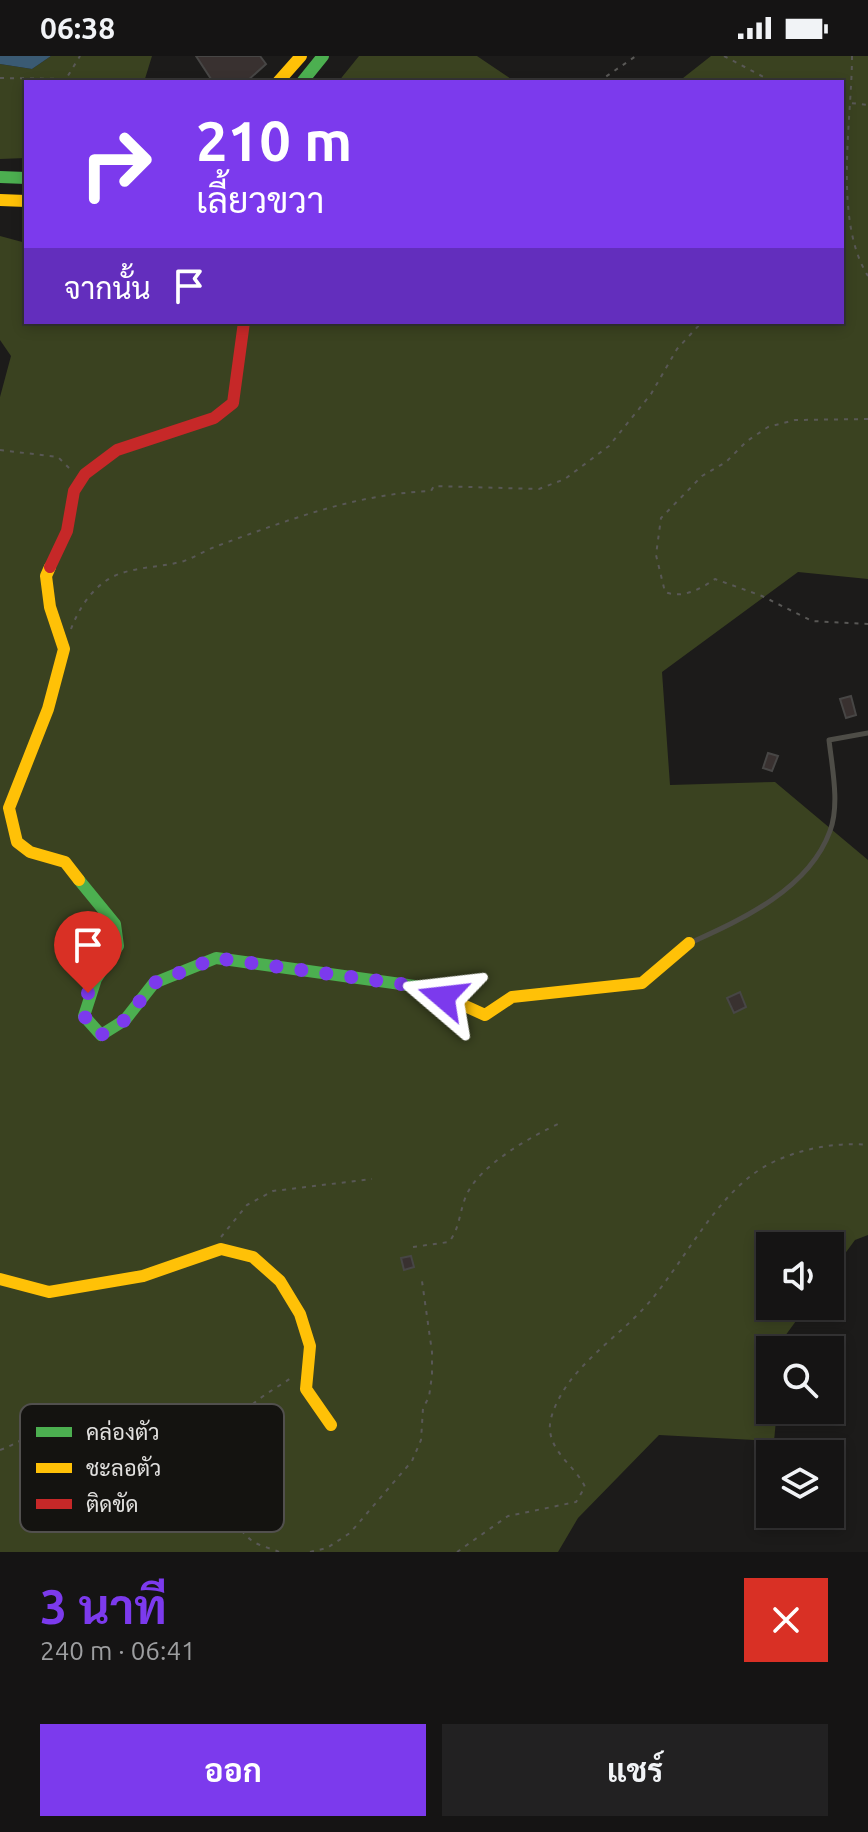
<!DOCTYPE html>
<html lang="th">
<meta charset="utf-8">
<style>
body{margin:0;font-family:Ubuntu,Sarabun,sans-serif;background:#222122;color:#f1f3f6;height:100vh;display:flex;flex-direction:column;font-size:30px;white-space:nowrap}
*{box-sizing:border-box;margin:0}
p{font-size:26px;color:#9d9ea0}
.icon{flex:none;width:44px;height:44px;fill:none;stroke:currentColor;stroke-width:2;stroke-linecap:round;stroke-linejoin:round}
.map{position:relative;height:1496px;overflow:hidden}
.sheet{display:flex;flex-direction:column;background:#151414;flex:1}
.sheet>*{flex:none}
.guide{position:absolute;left:24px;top:24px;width:820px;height:244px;border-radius:0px;box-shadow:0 4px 12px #0003,0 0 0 2px #343334;background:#7c3aed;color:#fff;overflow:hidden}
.controls{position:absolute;left:756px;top:1176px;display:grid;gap:16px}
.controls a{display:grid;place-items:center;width:88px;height:88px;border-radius:0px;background:#151414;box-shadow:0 4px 12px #0003,0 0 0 2px #343334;font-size:40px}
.pin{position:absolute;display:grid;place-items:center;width:68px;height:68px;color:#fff;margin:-82px -34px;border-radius:50% 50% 50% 0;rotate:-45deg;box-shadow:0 0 8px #0007}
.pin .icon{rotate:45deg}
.me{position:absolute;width:88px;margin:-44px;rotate:287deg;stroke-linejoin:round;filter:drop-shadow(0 0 6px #0008)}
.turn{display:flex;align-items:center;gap:28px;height:168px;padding:0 40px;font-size:36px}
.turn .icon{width:104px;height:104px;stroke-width:2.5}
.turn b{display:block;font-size:56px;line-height:68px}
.then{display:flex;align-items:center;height:76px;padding:0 40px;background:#0003;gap:16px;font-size:30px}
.round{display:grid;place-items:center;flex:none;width:84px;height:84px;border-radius:0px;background:#222122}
.headline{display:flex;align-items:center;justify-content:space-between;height:136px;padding:0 40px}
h1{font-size:48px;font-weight:700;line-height:60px;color:#7c3aed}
.primary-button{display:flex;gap:16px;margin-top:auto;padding:16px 40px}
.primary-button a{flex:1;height:92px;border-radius:0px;background:#7c3aed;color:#fff;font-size:32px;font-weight:700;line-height:92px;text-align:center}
.primary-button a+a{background:#222122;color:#f1f3f6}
.status{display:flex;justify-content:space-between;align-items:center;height:56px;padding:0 40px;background:#151414;direction:ltr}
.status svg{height:22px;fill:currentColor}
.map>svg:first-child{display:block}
.forest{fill:#3a4220}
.water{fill:#3a5a73}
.building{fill:#393130;stroke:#474645;stroke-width:2}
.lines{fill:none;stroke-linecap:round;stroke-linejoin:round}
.path{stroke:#595856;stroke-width:2;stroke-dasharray:4 6;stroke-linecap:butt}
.lane{stroke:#4e4d47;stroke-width:5}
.fast{stroke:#4caf50;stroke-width:12}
.slow{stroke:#ffc107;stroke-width:12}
.jam{stroke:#c62828;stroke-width:12}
.route{stroke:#7c3aed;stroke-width:14;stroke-dasharray:0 25.2}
.key{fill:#141310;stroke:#52504e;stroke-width:2}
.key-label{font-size:22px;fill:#e1e0de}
</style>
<div class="status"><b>06:38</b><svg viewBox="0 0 49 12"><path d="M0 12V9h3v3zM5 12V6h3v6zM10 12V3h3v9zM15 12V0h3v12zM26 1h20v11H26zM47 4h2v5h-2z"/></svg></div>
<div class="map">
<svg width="868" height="1496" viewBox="0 0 868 1496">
<rect width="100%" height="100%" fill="#1c1b1a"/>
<path class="forest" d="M51,0H152L144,26H26V102L0,103V8L32,13Z
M359,0H477L511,23L338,26Z
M711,0H868V523L798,516L662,616L670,729L775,726L868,804V1179L855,1184L830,1218V1190H770V1250H807L785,1280L783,1294H770V1354H777L774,1385L659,1379L578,1462L558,1496H0V341L11,300L0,284V180L26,187V266H842V26H678Z"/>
<path class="water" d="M0,0H51L32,13L0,8Z"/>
<path class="building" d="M196,0H260L266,8L246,26H213Z
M851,640L856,659L846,662L840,643Z
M768,697L778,700L772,715L763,712Z
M740,936L746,951L734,957L727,942Z
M411,1200L414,1211L404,1214L401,1202Z"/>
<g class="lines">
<path class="path" d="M724,0L773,26
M852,0C852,63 833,165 868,220
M0,22L66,23L80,0
M598,26L636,0
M842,46L868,49
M868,363L795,364L768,371L747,385L726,406L702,420L661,462L656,499L665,536C682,543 701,533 715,523L762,540L812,565L868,568
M0,394L58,401L72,415
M71,573C79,552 92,532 112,521C135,510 159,512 184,505C195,501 206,494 217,490C288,464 355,438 431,435L434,430L539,433L565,423L609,390L651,338L677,293L702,266
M221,1181L247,1149L273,1135L372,1123
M413,1191L449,1186C460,1172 459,1157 466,1140C479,1109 532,1080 562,1066
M0,1394C31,1383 36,1365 57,1399C65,1413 69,1419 72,1435
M162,1397C189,1404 186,1413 202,1430C209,1438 221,1443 231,1448
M279,1496C271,1492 258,1490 251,1484C220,1460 221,1390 242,1360C253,1344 275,1333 291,1322
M310,1496L327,1492L350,1477L412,1405L421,1384L423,1352L429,1341L432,1319V1296L422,1225
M457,1496L508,1460L576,1446L585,1431C576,1411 553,1399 550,1375C548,1360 561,1337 570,1325C594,1294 627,1273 652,1243C684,1204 712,1149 752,1119C782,1096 831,1085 868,1089"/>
<path class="lane" d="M690,887C743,863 809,833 830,775C840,749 832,711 829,684L868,677"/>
<path class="fast" d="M302,26L323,0
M0,121L26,122
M79,824L115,868L118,890L96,923L84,960L101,979L125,964L154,927L216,902L422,931L432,935"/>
<path class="slow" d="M278,26L301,0
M0,144L26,145
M50,511L46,520L50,551L64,593L48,653L9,752L17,786L30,796L65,806L79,824
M432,935L485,959L512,941L642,927L689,887
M0,1223L49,1236L143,1220L221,1193L253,1201L280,1225L300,1258L310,1290L306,1333L331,1369"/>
<path class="jam" d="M50,511L67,475L74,435L85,418L117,394L214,362L233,347L244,266"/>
</g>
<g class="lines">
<path class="route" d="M88,937L84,960L101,979L125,964L154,927L216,902L422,931L443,941"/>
</g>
<rect x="20" y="1348" width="264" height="128" rx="12" class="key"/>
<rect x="36" y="1371" width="36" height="10" fill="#4caf50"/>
<rect x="36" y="1407" width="36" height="10" fill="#ffc107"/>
<rect x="36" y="1443" width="36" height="10" fill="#c62828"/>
<g class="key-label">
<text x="86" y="1384">คล่องตัว</text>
<text x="86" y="1420">ชะลอตัว</text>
<text x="86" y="1456">ติดขัด</text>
</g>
</svg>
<div class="controls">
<a><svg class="icon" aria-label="sound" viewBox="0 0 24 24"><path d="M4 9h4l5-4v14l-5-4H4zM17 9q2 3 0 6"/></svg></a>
<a><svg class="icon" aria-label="search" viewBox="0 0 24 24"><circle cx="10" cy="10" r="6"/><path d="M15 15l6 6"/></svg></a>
<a><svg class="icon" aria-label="layers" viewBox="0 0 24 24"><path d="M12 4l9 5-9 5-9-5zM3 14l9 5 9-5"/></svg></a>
</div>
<div class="pin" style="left:88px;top:937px;background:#d93025"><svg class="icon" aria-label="arrive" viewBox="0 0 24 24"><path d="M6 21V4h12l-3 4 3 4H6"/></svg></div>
<svg class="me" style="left:443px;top:941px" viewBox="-20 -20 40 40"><path d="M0-17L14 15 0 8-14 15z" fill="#7c3aed" stroke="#fff" stroke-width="4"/></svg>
<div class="guide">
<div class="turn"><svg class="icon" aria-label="right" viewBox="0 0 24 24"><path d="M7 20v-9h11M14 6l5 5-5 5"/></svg><div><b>210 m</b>เลี้ยวขวา</div></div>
<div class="then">จากนั้น<svg class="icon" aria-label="arrive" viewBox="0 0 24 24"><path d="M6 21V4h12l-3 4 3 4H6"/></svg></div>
</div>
</div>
<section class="sheet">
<div class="headline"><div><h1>3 นาที</h1><p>240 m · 06:41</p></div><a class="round" style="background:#d93025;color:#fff"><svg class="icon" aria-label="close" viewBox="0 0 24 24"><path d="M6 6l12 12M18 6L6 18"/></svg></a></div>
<div class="primary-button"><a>ออก</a><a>แชร์</a></div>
</section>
